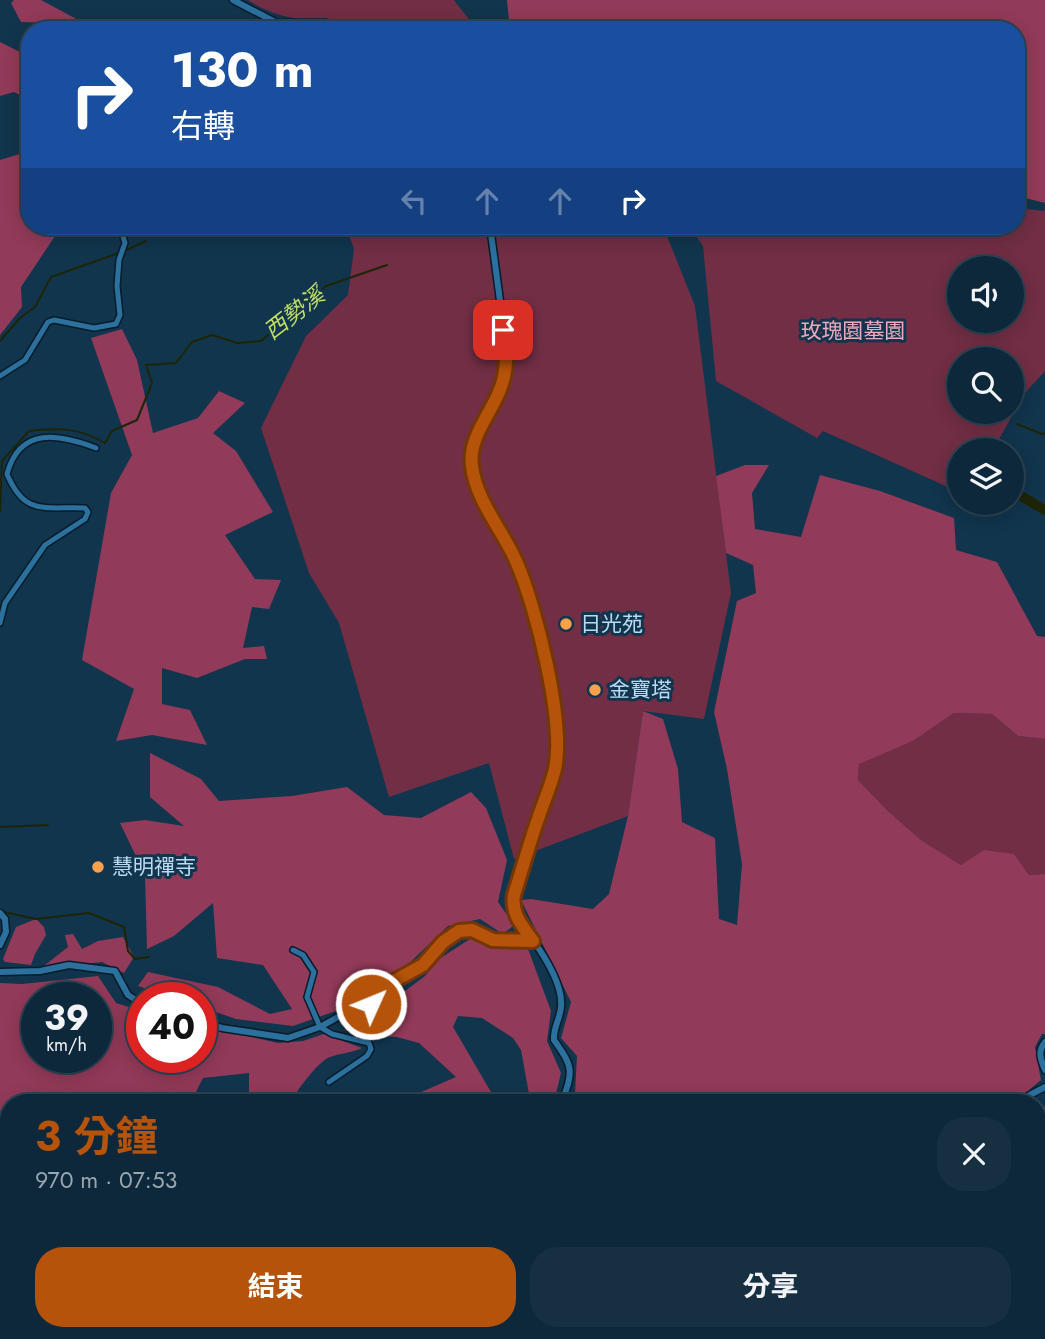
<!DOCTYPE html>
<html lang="zh-TW">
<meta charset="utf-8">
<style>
body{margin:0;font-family:Jost,"Noto Sans TC",sans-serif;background:#163042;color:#f1f3f6;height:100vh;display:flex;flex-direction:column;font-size:26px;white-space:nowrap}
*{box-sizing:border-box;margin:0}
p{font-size:23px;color:#9aa6af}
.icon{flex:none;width:38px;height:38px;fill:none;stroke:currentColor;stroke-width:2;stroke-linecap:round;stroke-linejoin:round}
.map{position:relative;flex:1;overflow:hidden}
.sheet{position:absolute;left:0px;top:1094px;width:1046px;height:247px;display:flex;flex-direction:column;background:#0d283a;border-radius:28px 28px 0 0;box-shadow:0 4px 18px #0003,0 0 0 2px #2d4454}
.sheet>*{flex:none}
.guide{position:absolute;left:21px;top:21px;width:1004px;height:214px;border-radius:28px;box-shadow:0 4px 18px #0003,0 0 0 2px #2d4454;background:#1a4fa0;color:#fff;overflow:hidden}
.controls{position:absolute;left:947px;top:256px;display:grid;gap:14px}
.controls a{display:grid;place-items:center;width:77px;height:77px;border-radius:50%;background:#0d283a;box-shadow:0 4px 18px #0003,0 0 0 2px #2d4454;font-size:35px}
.speed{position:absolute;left:21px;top:982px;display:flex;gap:14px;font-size:35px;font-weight:700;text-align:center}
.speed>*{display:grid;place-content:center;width:91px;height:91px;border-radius:50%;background:#0d283a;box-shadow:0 4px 18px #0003,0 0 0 2px #2d4454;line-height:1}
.speed small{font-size:18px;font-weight:400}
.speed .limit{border:10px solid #d22;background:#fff;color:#111}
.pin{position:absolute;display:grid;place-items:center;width:60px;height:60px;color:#fff;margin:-30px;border-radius:14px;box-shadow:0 4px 10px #0006}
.me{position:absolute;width:77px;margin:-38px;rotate:46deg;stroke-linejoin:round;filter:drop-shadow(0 0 5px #0008)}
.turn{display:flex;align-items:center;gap:24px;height:147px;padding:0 35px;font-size:32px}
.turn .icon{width:91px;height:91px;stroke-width:2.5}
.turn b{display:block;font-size:49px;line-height:60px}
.lanes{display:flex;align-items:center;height:66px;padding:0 35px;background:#0003;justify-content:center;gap:35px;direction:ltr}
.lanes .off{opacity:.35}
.round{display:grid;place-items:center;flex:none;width:74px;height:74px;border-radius:28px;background:#163042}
.headline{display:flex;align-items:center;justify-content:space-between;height:119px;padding:0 35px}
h1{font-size:42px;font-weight:700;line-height:52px;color:#b45309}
.action{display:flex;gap:14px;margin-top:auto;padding:14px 35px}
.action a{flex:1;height:80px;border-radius:28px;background:#b45309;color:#fff;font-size:28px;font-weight:700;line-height:80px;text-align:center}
.action a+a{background:#163042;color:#f1f3f6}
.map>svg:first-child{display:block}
.green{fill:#712e45;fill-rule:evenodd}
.forest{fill:#923a59;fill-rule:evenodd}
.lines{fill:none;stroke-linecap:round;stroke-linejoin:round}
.stream{stroke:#1e2507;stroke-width:2}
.river{stroke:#1e2507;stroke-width:10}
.minor-casing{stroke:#071c2a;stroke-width:8}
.tertiary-casing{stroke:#071c2a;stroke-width:9}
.minor{stroke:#2c719e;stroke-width:5}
.tertiary{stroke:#2c719e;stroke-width:6}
.route-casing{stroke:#753606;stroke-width:18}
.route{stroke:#b45309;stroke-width:12}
.poi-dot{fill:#f9a04c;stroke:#11354d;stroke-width:2.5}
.labels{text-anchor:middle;stroke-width:6;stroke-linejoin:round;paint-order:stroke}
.park-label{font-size:21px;fill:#f4a8bd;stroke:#11354d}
.poi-label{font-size:21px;fill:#badbf4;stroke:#11354d;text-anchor:start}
.water-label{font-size:23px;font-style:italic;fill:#c1df64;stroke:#11354d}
</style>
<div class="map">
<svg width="1045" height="1339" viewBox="0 0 1045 1339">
<rect width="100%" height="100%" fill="#11354d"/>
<path class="green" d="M248,0H454L477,30H294L293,28L328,21L326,18C296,21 273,16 248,0Z
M1017,208L1045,211V371L1024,394L993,450H959V492L823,431L817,438L716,381L703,246L689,226H1017ZM959,268H1012V320H959ZM959,359H1012V411H959Z
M346,226H663L695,306L731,593L704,719L643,711L628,816L514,859L489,763L389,797L339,623L309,573L261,428L306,336L348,295L354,249Z
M954,713L992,714L1018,736L1045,739V874L1029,875L1014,854L961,865L921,840L888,811L858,780L859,763L913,741Z"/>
<path class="forest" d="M14,0H41L97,30H55L58,23L21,22L11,3Z
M507,0H1045V203L1017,196V30H510Z
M0,42L20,52L30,53V100L14,92L0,96Z
M23,153L30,166V226H58L59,230L21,287L22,307L0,335V160Z
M122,329L137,360L153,433L198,418L219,391L245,403L213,433L236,451L273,512L225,535L255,579L281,580L269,609L252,607L243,648L264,646L267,659H245L197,678L162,668V704L190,710L207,745L152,735L116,741L134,689L82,660L111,493L132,455L91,338Z
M745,465H769L752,493L755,529L801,537L820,475L880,491L954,518L956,550L997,562L1037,636L1045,637V739L1018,736L992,714L954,713L913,741L859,764L858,780L888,811L921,840L961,865L984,850L1014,854L1029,875L1045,874V1034H1042L1035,1047L1041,1080L1030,1089L1020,1102H572L575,1094L577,1056L561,1038L571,1002L521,900L531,899L593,909L609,894L628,816L643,711L663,719L678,769L682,822L715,838L719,919L737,925L742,864L727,769L714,712L737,601L756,593L753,565L726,553L716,476Z
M150,753L201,779L219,801L292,796L347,787L384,815L421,818L471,792L486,808L507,860L498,902L514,925L503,934L480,919L448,926L373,998L293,1026L236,1019L201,1007V998L172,997L138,986L148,972L218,987L270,1014L292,1009L263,965L217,958L213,903L174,936L147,949L145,875L120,823L145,820L184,826L150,797Z
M36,919L44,927L46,935L35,954L31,965L5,962L3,959L16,927Z
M73,934L82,949L98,941L123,937L134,957L124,973L102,962L40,969L68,947L65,935Z
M470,939L499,946L528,949L551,1011L547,1041L561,1073L554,1102H522L529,1094L521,1050L513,1038L482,1018L458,1016L453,1027L491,1092L469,1102H398L456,1077L419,1043L397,1037L366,1035L344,1030L385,1006L425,976L439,959Z
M98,976L116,1003L142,1011V1057H201V1025L278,1043L303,1041L324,1034L362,1048C351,1053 341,1053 330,1057C318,1061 297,1091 290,1102H252L249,1097V1073L203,1078L191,1102H9V1167L0,1169V983L22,984ZM37,998H96V1057H37Z
M1039,1104L1045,1107V1339H975L978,1332H1038Z
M9,1315V1332H247L246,1335L257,1339H0V1320Z
M287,1332H390L379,1339H280Z
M575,1332H824V1339H582Z"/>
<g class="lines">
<path class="stream" d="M124,251L146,241
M0,341L20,318L35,307L51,277L119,253
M1017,424L1042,434L1045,433
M0,512L2,461L29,431C59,428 78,427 105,443L112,431L137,420L152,383L146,365L176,363L192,342L212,335L237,343L261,341L326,286L387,265
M0,827L48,825
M4,912L36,919L89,913L124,927L128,951L135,959L149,957"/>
<path class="river" d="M1012,491L1045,510"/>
<g class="minor-casing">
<path id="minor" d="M273,30L277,23
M0,376L25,360L48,322L54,320L94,328L116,324L120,315L117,286L119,260L125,243L120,226
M0,623L5,603L45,545L85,519L88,512L85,508C45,506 25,517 7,474C20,426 59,434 96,448
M293,950L303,955L314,972L307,997L320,1027L332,1034L369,1043L371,1049L367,1056L329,1082
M96,1339L97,1332"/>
</g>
<g class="tertiary-casing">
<path id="tertiary" d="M233,0L277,23H326L358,30
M490,226L507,353C506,365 505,377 500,389C491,412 469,436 471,462C474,500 502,528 517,562C535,607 545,653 552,701C555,723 559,747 554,769C551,786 543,803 538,819C529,844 522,870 514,895V913C530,936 564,978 561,1007C560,1019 553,1028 554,1040C574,1068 573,1071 562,1102
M0,913L5,919L6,932L0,945
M0,972L40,971L69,965L115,971L128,995L142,1004
M201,1022L222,1028L288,1038L320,1027L356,1007L379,999L396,980L423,965L443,942L459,931L472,930L493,941H533
M1045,1042C1037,1052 1041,1060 1045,1070
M1026,1102L1028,1096L1045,1087
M396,1339L407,1332
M485,1339V1332
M860,1339L865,1333L878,1339
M965,1339L971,1332"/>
</g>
<use href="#minor" class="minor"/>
<use href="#tertiary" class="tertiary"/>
</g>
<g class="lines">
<g class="route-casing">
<path id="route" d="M371,1004L379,999L396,980L423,965L443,942L459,931L472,930L493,940L533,941C522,925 511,914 514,895C522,870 529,844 538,819C543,803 551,786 555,769C565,722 536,606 516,561C502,529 476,501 472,466C468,437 492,413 501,387C508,368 507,350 503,330"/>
</g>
<use href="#route" class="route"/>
</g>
<g class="poi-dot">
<circle cx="566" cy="624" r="7"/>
<circle cx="595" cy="690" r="7"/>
<circle cx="98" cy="867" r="7"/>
</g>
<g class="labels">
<g class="park-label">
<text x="853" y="338">玫瑰園墓園</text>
</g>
<g class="poi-label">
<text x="580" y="631">日光苑</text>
<text x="609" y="697">金寶塔</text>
<text x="112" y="874">慧明禪寺</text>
</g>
<g class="water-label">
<text transform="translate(294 313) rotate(-38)" y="8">西勢溪</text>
</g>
</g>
</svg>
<div class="controls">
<a><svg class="icon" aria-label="sound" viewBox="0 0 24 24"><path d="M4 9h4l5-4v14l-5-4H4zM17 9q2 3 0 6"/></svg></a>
<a><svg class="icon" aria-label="search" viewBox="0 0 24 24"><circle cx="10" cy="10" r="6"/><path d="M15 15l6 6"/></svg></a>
<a><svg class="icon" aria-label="layers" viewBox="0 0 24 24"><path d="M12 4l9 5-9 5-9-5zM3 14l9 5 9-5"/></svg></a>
</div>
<div class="speed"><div>39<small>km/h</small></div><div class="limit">40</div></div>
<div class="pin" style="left:503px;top:330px;background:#d93025"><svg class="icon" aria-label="arrive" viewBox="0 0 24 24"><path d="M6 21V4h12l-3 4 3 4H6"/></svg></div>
<svg class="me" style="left:371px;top:1004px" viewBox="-20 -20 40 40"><circle r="17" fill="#b45309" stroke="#fff" stroke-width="3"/><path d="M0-11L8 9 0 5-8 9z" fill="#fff"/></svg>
<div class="guide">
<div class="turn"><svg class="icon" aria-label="right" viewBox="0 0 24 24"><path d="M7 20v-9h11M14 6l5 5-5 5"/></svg><div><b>130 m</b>右轉</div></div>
<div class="lanes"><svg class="icon off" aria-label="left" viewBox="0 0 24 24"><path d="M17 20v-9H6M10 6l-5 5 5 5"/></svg><svg class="icon off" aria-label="ahead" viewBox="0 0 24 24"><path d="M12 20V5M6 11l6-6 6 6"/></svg><svg class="icon off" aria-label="ahead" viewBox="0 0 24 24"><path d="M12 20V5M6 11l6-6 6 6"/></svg><svg class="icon" aria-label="right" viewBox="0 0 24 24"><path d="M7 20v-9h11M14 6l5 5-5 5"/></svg></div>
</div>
<section class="sheet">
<div class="headline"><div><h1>3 分鐘</h1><p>970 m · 07:53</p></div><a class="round"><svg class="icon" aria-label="close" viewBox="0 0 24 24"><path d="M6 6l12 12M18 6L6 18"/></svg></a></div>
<div class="action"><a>結束</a><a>分享</a></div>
</section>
</div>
